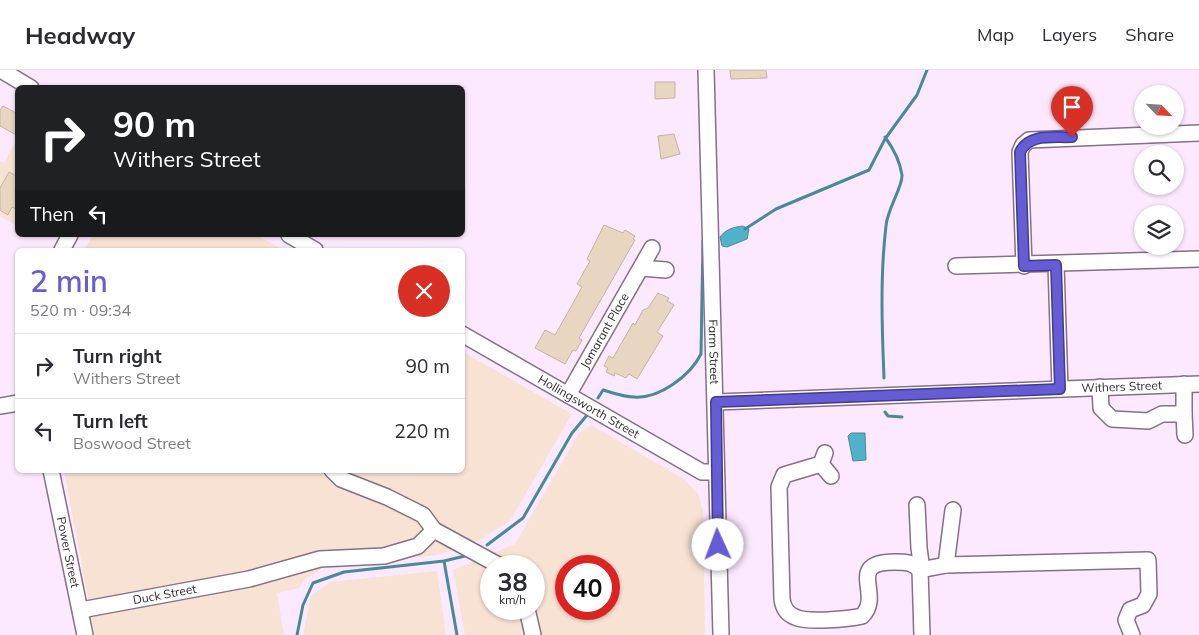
<!DOCTYPE html>
<meta charset="utf-8">
<style>
body{margin:0;font-family:Mulish,sans-serif;background:#f7f7f7;color:#2b2b33;height:100vh;display:flex;flex-direction:column;font-size:19px;white-space:nowrap}
*{box-sizing:border-box;margin:0}
p{font-size:16px;color:#7c7c81}
.icon{flex:none;width:28px;height:28px;fill:none;stroke:currentColor;stroke-width:2;stroke-linecap:round;stroke-linejoin:round}
.map{position:relative;flex:1;overflow:hidden}
.panel{position:absolute;left:15px;top:178px;width:450px;height:225px;display:flex;flex-direction:column;background:#fff;border-radius:8px;box-shadow:0 1px 4px #0004}
.panel>*{flex:none}
.guide{position:absolute;left:15px;top:15px;width:450px;height:152px;border-radius:8px;box-shadow:0 1px 4px #0004;background:#202124;color:#fff;overflow:hidden}
.needle{width:32px;rotate:115deg}
.fabs{position:absolute;left:1134px;top:15px;display:grid;gap:10px}
.fabs a{display:grid;place-items:center;width:50px;height:50px;border-radius:50%;background:#fff;box-shadow:0 1px 4px #0004;font-size:25px}
.speed{position:absolute;left:480px;top:485px;display:flex;gap:10px;font-size:25px;font-weight:700;text-align:center}
.speed>*{display:grid;place-content:center;width:65px;height:65px;border-radius:50%;background:#fff;box-shadow:0 1px 4px #0004;line-height:1}
.speed small{font-size:12px;font-weight:400}
.speed .limit{border:8px solid #d22;background:#fff;color:#111}
.pin{position:absolute;display:grid;place-items:center;width:42px;height:42px;color:#fff;margin:-51px -21px;border-radius:50% 50% 50% 0;rotate:-45deg;box-shadow:0 0 5px #0007}
.pin .icon{rotate:45deg}
.me{position:absolute;width:55px;margin:-28px;rotate:358deg;stroke-linejoin:round;filter:drop-shadow(0 0 4px #0008)}
.turn{display:flex;align-items:center;gap:18px;height:105px;padding:0 15px;font-size:22px}
.turn .icon{width:65px;height:65px;stroke-width:2.5}
.turn b{display:block;font-size:35px;line-height:42px}
.then{display:flex;align-items:center;height:48px;padding:0 15px;background:#0003;gap:10px;font-size:19px}
.round{display:grid;place-items:center;flex:none;width:52px;height:52px;border-radius:26px;background:#f7f7f7}
.headline{display:flex;align-items:center;justify-content:space-between;height:85px;padding:0 15px}
h1{font-size:30px;font-weight:600;line-height:38px;color:#665cd6}
ul{padding:0;list-style:none}
li{display:flex;align-items:center;gap:15px;height:65px;padding:0 15px;border-top:1px solid #e1e1e2}
li div{flex:1}
li b{display:block;font-size:19px}
li em{font-style:normal}
header{display:flex;align-items:center;gap:30px;box-sizing:border-box;height:70px;padding:0 25px;background:#fff;border-bottom:1px solid #e1e1e2}
header strong{font-size:24px}
nav{display:flex;gap:28px;margin-inline-start:auto;font-size:18px}
.map>svg:first-child{display:block}
.industrial{fill:#f7e2d4;fill-rule:evenodd}
.water{fill:#51b2c9;stroke:#48899c}
.lines{fill:none;stroke-linecap:round;stroke-linejoin:round}
.stream{stroke:#48899c;stroke-width:3}
.building{fill:#e9d6c0;stroke:#c5b39e}
.minor-casing{stroke:#837185;stroke-width:18}
.minor{stroke:#fff;stroke-width:15}
.route-casing{stroke:#423c8b;stroke-width:12}
.route{stroke:#665cd6;stroke-width:9}
.labels{text-anchor:middle;stroke-width:4;stroke-linejoin:round;paint-order:stroke}
.street-label{font-size:12px;fill:#322a33;stroke:#fefefe}
</style>
<header>
<strong>Headway</strong>
<nav><a>Map</a><a>Layers</a><a>Share</a></nav>
</header>
<div class="map">
<svg width="1199" height="565" viewBox="0 0 1199 565">
<rect width="100%" height="100%" fill="#fde9ff"/>
<path class="industrial" d="M17,69V156L0,146V91L4,93Z
M93,165H257L283,180H84Z
M463,282L572,344L510,451L478,471L437,485L324,497L304,510L299,518L277,523L284,565H95L64,400H462Z
M591,355L684,409L698,424L703,440L705,565H465L453,500L515,474L579,363ZM491,496H534V539H491ZM566,496H609V539H566Z
M437,501L446,565H303L311,526L330,512Z"/>
<path class="water" d="M743,156L749,159L747,169L727,177L722,176L720,167C725,160 733,157 743,156Z
M851,363H865L866,390L853,391L848,366Z"/>
<g class="lines">
<path class="stream" d="M745,159L776,139L869,100L885,69L917,25L927,0
M884,308C882,258 880,206 886,156C887,140 903,116 902,105C900,91 893,78 885,67
M598,328L603,320C613,323 624,327 634,327C659,329 690,306 701,284L703,171H705
M885,342L888,346L902,347
M487,475L523,448L572,363L588,344
M444,491L457,565
M297,565L303,535L313,513L344,502L444,491L465,486"/>
</g>
<path class="building" d="M730,0H766L767,8L731,9Z
M655,12H675V28L655,29Z
M3,36L18,44V66L0,56V40Z
M674,64L680,84L661,89L658,66Z
M9,102L18,107V140L12,137L8,145L0,140V118Z
M604,155L623,163L625,160L635,166L633,169L635,170L579,268L582,270L576,281L573,280L565,294L535,278L545,260L555,265L572,235L582,217L577,214L590,191L587,189Z
M658,223L669,228L667,231L674,235L657,262L663,266L637,309L629,304L626,308L615,303L614,306L606,302L608,298L604,296L609,286L613,288L633,253L635,255L643,240L648,238Z"/>
<g class="lines">
<g class="minor-casing">
<g id="minor">
<path d="M1,0L31,18"/>
<path id="s1" d="M706,0L721,565"/>
<path d="M289,165L315,180"/>
<path d="M62,180L70,165"/>
<path d="M1056,195L1060,319"/>
<path d="M956,196L1199,189"/>
<path d="M1024,196L1020,82L1023,75L1029,70L1199,63"/>
<path d="M641,198L666,200"/>
<path id="s2" d="M462,264L702,402H716"/>
<path d="M1100,317L1101,338L1112,349L1148,351L1162,344H1184V314"/>
<path id="s3" d="M568,325L652,178"/>
<path id="s4" d="M716,332L1199,314"/>
<path d="M0,336L18,333"/>
<path d="M1184,344L1185,365"/>
<path d="M825,383L821,394L831,406"/>
<path d="M821,394L784,405L779,417L782,529C783,537 787,544 795,547C807,553 849,549 862,546C884,525 844,492 895,492C906,492 912,492 920,500"/>
<path id="s5" d="M51,400L85,565"/>
<path d="M332,400L341,409L387,427L423,445L434,460L500,496"/>
<path d="M917,435L919,478L922,500"/>
<path d="M946,495L953,440"/>
<path d="M527,539L533,565"/>
<path id="s6" d="M81,540L249,509L320,489L384,486L418,476L434,460"/>
<path d="M922,565L920,500L946,495L1148,490L1149,524L1143,535L1130,540L1126,550L1132,565"/>
</g>
</g>
<use href="#minor" class="minor"/>
</g>
<g class="lines">
<g class="route-casing">
<path id="route" d="M718,475L716,332L1060,319L1056,195L1024,196L1020,82C1029,63 1054,68 1072,67"/>
</g>
<use href="#route" class="route"/>
</g>
<g class="labels">
<g class="street-label">
<text dy="4" stroke="none"><textPath href="#s3" startOffset="74">Jomarant Place</textPath></text>
<text dy="4" stroke="none"><textPath href="#s1" startOffset="282">Farm Street</textPath></text>
<text dy="4" stroke="none"><textPath href="#s4" startOffset="406">Withers Street</textPath></text>
<text dy="4" stroke="none"><textPath href="#s2" startOffset="146">Hollingsworth Street</textPath></text>
<text dy="4" stroke="none"><textPath href="#s5" startOffset="84">Power Street</textPath></text>
<text dy="4" stroke="none"><textPath href="#s6" startOffset="85">Duck Street</textPath></text>
</g>
</g>
</svg>
<div class="fabs">
<a><svg class="needle" viewBox="-14 -14 28 28"><path d="M0-13l5 13h-10z" fill="#e53935"/><path d="M0 13l5-13h-10z" fill="#7c7c81"/></svg></a>
<a><svg class="icon" aria-label="search" viewBox="0 0 24 24"><circle cx="10" cy="10" r="6"/><path d="M15 15l6 6"/></svg></a>
<a><svg class="icon" aria-label="layers" viewBox="0 0 24 24"><path d="M12 4l9 5-9 5-9-5zM3 14l9 5 9-5"/></svg></a>
</div>
<div class="speed"><div>38<small>km/h</small></div><div class="limit">40</div></div>
<div class="pin" style="left:1072px;top:67px;background:#d93025"><svg class="icon" aria-label="arrive" viewBox="0 0 24 24"><path d="M6 21V4h12l-3 4 3 4H6"/></svg></div>
<svg class="me" style="left:718px;top:475px" viewBox="-20 -20 40 40"><circle r="19" fill="#fff"/><path d="M0-13L10 11 0 6-10 11z" fill="#665cd6"/></svg>
<div class="guide">
<div class="turn"><svg class="icon" aria-label="right" viewBox="0 0 24 24"><path d="M7 20v-9h11M14 6l5 5-5 5"/></svg><div><b>90 m</b>Withers Street</div></div>
<div class="then">Then<svg class="icon" aria-label="left" viewBox="0 0 24 24"><path d="M17 20v-9H6M10 6l-5 5 5 5"/></svg></div>
</div>
<section class="panel">
<div class="headline"><div><h1>2 min</h1><p>520 m · 09:34</p></div><a class="round" style="background:#d93025;color:#fff"><svg class="icon" aria-label="close" viewBox="0 0 24 24"><path d="M6 6l12 12M18 6L6 18"/></svg></a></div>
<ul>
<li><svg class="icon" aria-label="right" viewBox="0 0 24 24"><path d="M7 20v-9h11M14 6l5 5-5 5"/></svg><div><b>Turn right</b><p>Withers Street</p></div><em>90 m</em></li>
<li><svg class="icon" aria-label="left" viewBox="0 0 24 24"><path d="M17 20v-9H6M10 6l-5 5 5 5"/></svg><div><b>Turn left</b><p>Boswood Street</p></div><em>220 m</em></li>
</ul>
</section>
</div>
